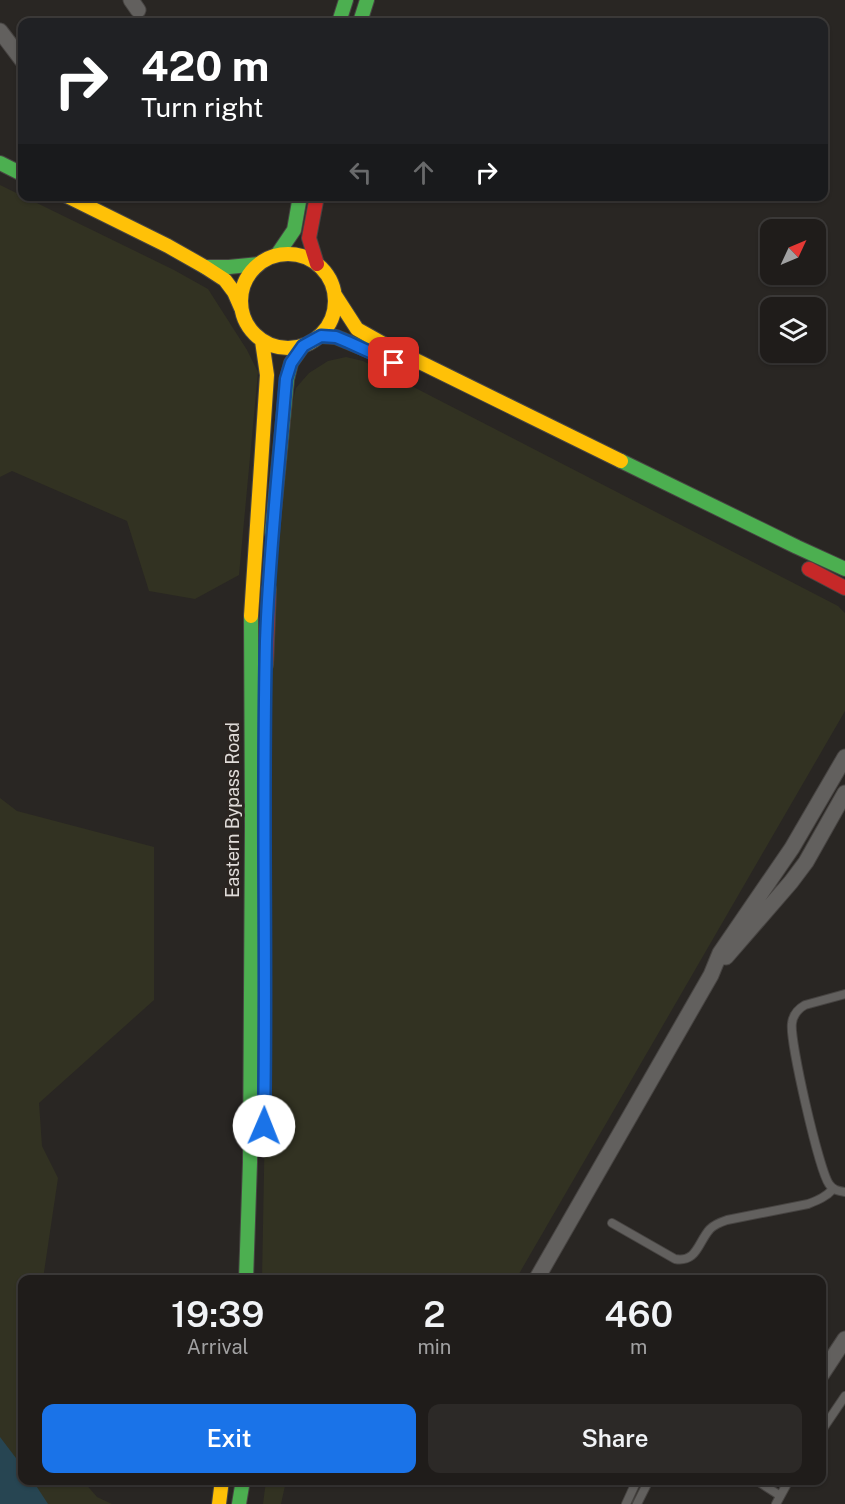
<!DOCTYPE html>
<style>
body{margin:0;font-family:"Public Sans",sans-serif;background:#2c2927;color:#f1f3f6;height:100vh;display:flex;flex-direction:column;font-size:22px;white-space:nowrap}
*{box-sizing:border-box;margin:0}
p{font-size:20px;color:#a1a1a2}
.icon{flex:none;width:33px;height:33px;fill:none;stroke:currentColor;stroke-width:2;stroke-linecap:round;stroke-linejoin:round}
.map{position:relative;flex:1;overflow:hidden}
.drawer{position:absolute;left:18px;top:1275px;width:808px;height:210px;display:flex;flex-direction:column;background:#1f1c1a;border-radius:12px;box-shadow:0 2px 4px #0004,0 0 0 2px #3c3a39}
.drawer>*{flex:none}
.guide{position:absolute;left:18px;top:18px;width:810px;height:183px;border-radius:12px;box-shadow:0 2px 4px #0004,0 0 0 2px #3c3a39;background:#202124;color:#fff;overflow:hidden}
.needle{width:39px;rotate:46deg}
.controls{position:absolute;left:760px;top:219px;display:grid;gap:12px}
.controls a{display:grid;place-items:center;width:66px;height:66px;border-radius:12px;background:#1f1c1a;box-shadow:0 2px 4px #0004,0 0 0 2px #3c3a39;font-size:30px}
.pin{position:absolute;display:grid;place-items:center;width:51px;height:51px;color:#fff;margin:-26px;border-radius:12px;box-shadow:0 3px 9px #0006}
.me{position:absolute;width:66px;margin:-33px;rotate:1deg;stroke-linejoin:round;filter:drop-shadow(0 0 4px #0008)}
.turn{display:flex;align-items:center;gap:21px;height:126px;padding:0 24px;font-size:27px}
.turn .icon{width:78px;height:78px;stroke-width:2.5}
.turn b{display:block;font-size:42px;line-height:51px}
.lanes{display:flex;align-items:center;height:57px;padding:0 24px;background:#0003;justify-content:center;gap:30px;direction:ltr}
.lanes .off{opacity:.35}
.eta{display:flex;justify-content:space-evenly;align-items:center;height:102px;text-align:center}
.eta b{font-size:36px;font-weight:600;line-height:42px}
.button{display:flex;gap:12px;margin-top:auto;padding:12px 24px}
.button a{flex:1;height:69px;border-radius:12px;background:#1a73e8;color:#fff;font-size:24px;font-weight:600;line-height:69px;text-align:center}
.button a+a{background:#2c2927;color:#f1f3f6}
.map>svg:first-child{display:block}
.green{fill:#323222}
.water{fill:#274552}
.lines{fill:none;stroke-linecap:round;stroke-linejoin:round}
.lane-casing{stroke:#474442;stroke-width:10}
.street-casing{stroke:#474442;stroke-width:17}
.fast-casing{stroke:#474442;stroke-width:16}
.slow-casing{stroke:#474442;stroke-width:16}
.jam-casing{stroke:#474442;stroke-width:16}
.lane{stroke:#62605e;stroke-width:8}
.street{stroke:#62605e;stroke-width:15}
.fast{stroke:#4caf50;stroke-width:14}
.slow{stroke:#ffc107;stroke-width:14}
.jam{stroke:#c62828;stroke-width:14}
.route-casing{stroke:#114b97;stroke-width:15}
.route{stroke:#1a73e8;stroke-width:10}
.labels{text-anchor:middle;stroke-width:5;stroke-linejoin:round;paint-order:stroke}
.street-label{font-size:18px;fill:#e0dcd9;stroke:#2b2521}
</style>
<div class="map">
<svg width="845" height="1504" viewBox="0 0 845 1504">
<rect width="100%" height="100%" fill="#292623"/>
<path class="green" d="M0,185L174,270L208,289L247,350L258,372L239,575L195,599L149,591L127,521L12,471L0,477Z
M346,357L363,361L838,606L845,613V711L516,1279L262,1280L268,959L265,715L284,438L296,388L309,373L328,361Z
M0,798L17,811L154,847V1000L39,1103L42,1146L58,1178L43,1279L22,1280V1480L83,1481L97,1497L112,1504H19L0,1479Z
M266,1481H286L281,1504H263Z"/>
<path class="water" d="M0,1437L22,1466V1480L33,1481L48,1504H0Z"/>
<g class="lines">
<g class="lane-casing">
<path id="lane" d="M845,994L805,1005C798,1009 793,1015 792,1023C789,1039 819,1170 829,1184C833,1190 838,1191 845,1192
M612,1223L675,1259C697,1263 698,1242 710,1229C715,1224 721,1222 727,1220L808,1204C818,1200 826,1197 833,1189
M822,1430L845,1396
M756,1480L779,1495
M626,1504L637,1480
M637,1504L649,1480
M776,1504L789,1480"/>
</g>
<g class="street-casing">
<path id="street" d="M131,0L138,10
M0,31L22,60
M726,957L791,882L806,862L845,793
M536,1280L711,975L720,953L792,848L845,757
M822,1374L845,1339"/>
</g>
<g class="fast-casing">
<path id="fast" d="M339,22L346,0
M360,22L367,0
M0,163L22,174
M277,255L294,230L300,196
M205,267H229L258,264
M321,336L336,337L375,353
M621,461L797,547L845,569
M272,533L287,379L291,363L303,346
M246,1280L250,1162L252,826L251,616
M239,1504L243,1480"/>
</g>
<g class="slow-casing">
<path id="slow" d="M67,196L168,246L205,267L225,280L234,292L241,308
M241 301a47 47 0 1 1 94 0a47 47 0 1 1-94 0Z
M335,295L357,329L389,347L621,461
M251,616L267,375L262,341
M219,1504L222,1480"/>
</g>
<g class="jam-casing">
<path id="jam" d="M317,196L309,238L317,264
M809,569L845,588
M266,665L269,589"/>
</g>
<use href="#lane" class="lane"/>
<use href="#street" class="street"/>
<use href="#fast" class="fast"/>
<use href="#slow" class="slow"/>
<use href="#jam" class="jam"/>
</g>
<g class="lines">
<g class="route-casing">
<path id="route" d="M264,1126C267,965 262,803 266,641C269,554 279,466 286,379L291,363L303,346L321,336L336,337L348,342L394,363"/>
</g>
<use href="#route" class="route"/>
</g>
<g class="labels">
<g class="street-label">
<text transform="translate(233 810) rotate(-90)" y="6">Eastern Bypass Road</text>
</g>
</g>
</svg>
<div class="controls">
<a><svg class="needle" viewBox="-14 -14 28 28"><path d="M0-13l5 13h-10z" fill="#e53935"/><path d="M0 13l5-13h-10z" fill="#a1a1a2"/></svg></a>
<a><svg class="icon" aria-label="layers" viewBox="0 0 24 24"><path d="M12 4l9 5-9 5-9-5zM3 14l9 5 9-5"/></svg></a>
</div>
<div class="pin" style="left:394px;top:363px;background:#d93025"><svg class="icon" aria-label="arrive" viewBox="0 0 24 24"><path d="M6 21V4h12l-3 4 3 4H6"/></svg></div>
<svg class="me" style="left:264px;top:1126px" viewBox="-20 -20 40 40"><circle r="19" fill="#fff"/><path d="M0-13L10 11 0 6-10 11z" fill="#1a73e8"/></svg>
<div class="guide">
<div class="turn"><svg class="icon" aria-label="right" viewBox="0 0 24 24"><path d="M7 20v-9h11M14 6l5 5-5 5"/></svg><div><b>420 m</b>Turn right</div></div>
<div class="lanes"><svg class="icon off" aria-label="left" viewBox="0 0 24 24"><path d="M17 20v-9H6M10 6l-5 5 5 5"/></svg><svg class="icon off" aria-label="ahead" viewBox="0 0 24 24"><path d="M12 20V5M6 11l6-6 6 6"/></svg><svg class="icon" aria-label="right" viewBox="0 0 24 24"><path d="M7 20v-9h11M14 6l5 5-5 5"/></svg></div>
</div>
<section class="drawer">
<div class="eta">
<div><b>19:39</b><p>Arrival</p></div>
<div><b>2</b><p>min</p></div>
<div><b>460</b><p>m</p></div>
</div>
<div class="button"><a>Exit</a><a>Share</a></div>
</section>
</div>
